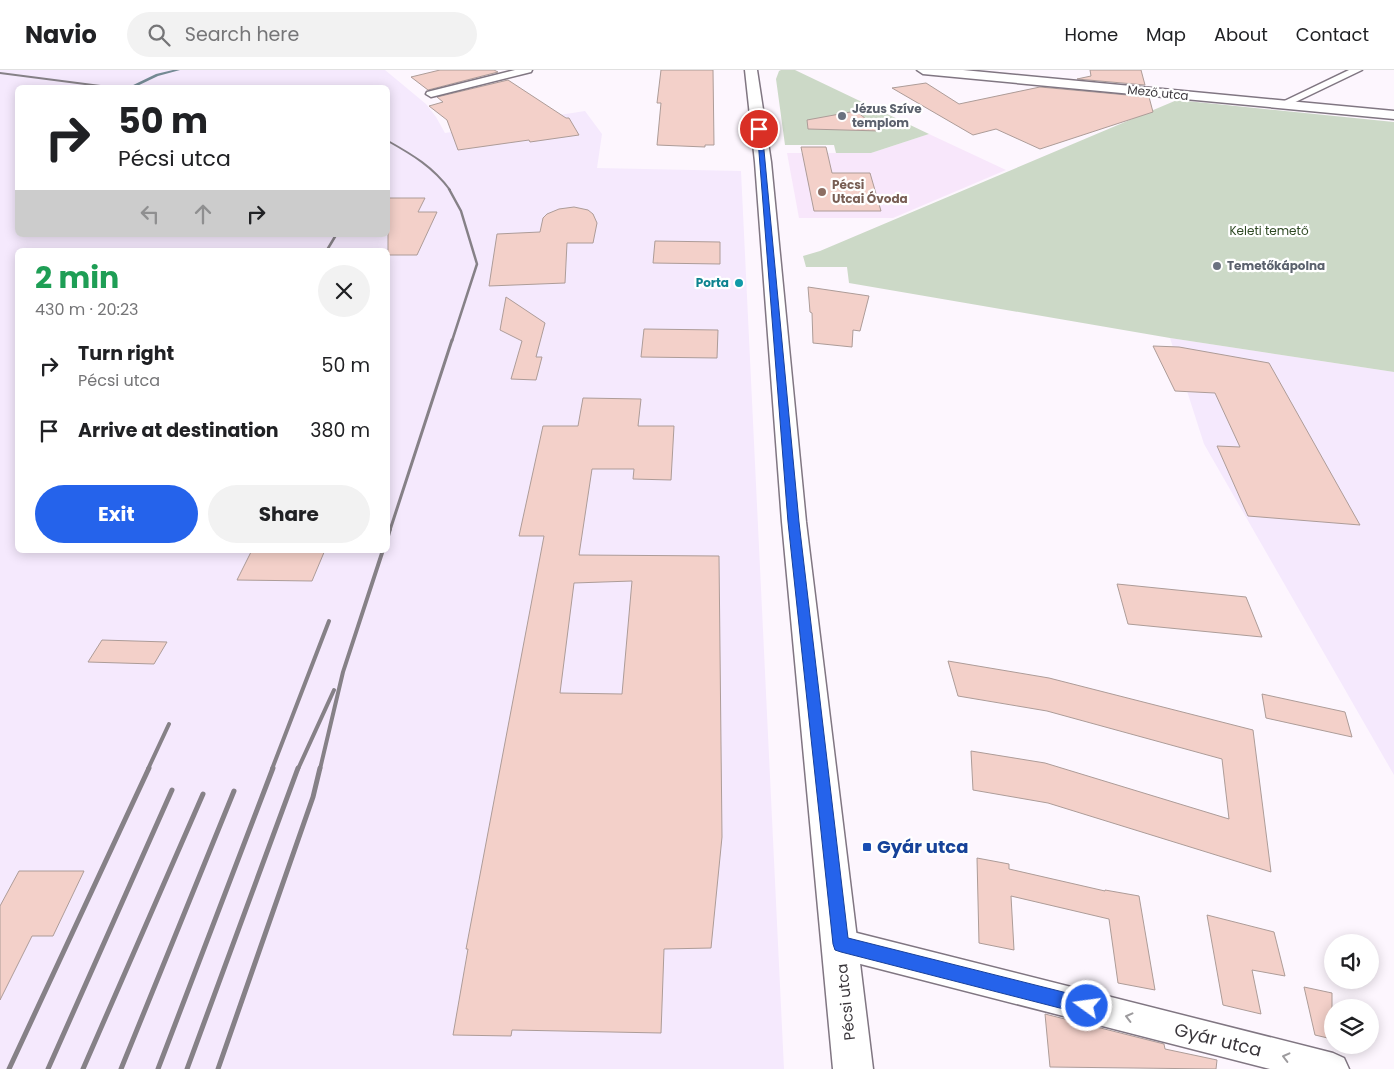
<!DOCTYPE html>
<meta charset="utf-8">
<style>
body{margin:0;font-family:Poppins,sans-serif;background:#f2f2f2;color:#202124;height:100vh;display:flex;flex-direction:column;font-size:19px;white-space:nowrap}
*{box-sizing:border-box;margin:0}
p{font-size:16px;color:#757577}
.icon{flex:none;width:28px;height:28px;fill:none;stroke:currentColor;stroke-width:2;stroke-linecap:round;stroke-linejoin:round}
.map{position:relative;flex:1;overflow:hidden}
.details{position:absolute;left:15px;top:178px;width:375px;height:305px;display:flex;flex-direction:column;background:#fff;border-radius:8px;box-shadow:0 2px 12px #0003}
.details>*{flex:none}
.banner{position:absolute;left:15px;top:15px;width:375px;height:152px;border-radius:8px;box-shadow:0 2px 12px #0003;background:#fff;color:#202124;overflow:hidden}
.controls{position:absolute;left:1324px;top:864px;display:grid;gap:10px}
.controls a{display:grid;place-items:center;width:55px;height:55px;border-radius:50%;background:#fff;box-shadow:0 2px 12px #0003;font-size:25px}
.pin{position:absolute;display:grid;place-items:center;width:42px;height:42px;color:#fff;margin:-21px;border:2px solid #fff;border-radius:50%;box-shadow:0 1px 5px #0007}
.me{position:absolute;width:55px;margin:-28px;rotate:284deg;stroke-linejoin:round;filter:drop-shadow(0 0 4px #0008)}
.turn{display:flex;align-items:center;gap:18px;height:105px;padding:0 20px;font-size:22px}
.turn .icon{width:65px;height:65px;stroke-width:2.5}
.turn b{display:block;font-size:35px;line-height:42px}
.lanes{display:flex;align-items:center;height:48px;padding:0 20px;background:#0003;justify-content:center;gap:25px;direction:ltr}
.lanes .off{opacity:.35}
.round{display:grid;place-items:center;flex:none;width:52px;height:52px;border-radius:26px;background:#f2f2f2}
.head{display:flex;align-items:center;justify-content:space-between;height:85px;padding:0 20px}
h1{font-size:30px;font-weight:700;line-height:38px;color:#1e9e55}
.cta{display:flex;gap:10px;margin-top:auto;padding:10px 20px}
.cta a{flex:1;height:58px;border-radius:30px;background:#2563eb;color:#fff;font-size:20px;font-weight:700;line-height:58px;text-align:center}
.cta a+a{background:#f2f2f2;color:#202124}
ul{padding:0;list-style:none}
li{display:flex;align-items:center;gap:15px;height:65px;padding:0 20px}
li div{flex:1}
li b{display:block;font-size:19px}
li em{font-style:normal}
header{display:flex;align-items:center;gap:30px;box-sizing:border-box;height:70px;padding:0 25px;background:#fff;border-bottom:1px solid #e0e0e0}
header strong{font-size:24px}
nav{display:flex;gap:28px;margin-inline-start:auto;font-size:18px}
.search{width:350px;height:45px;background:#f2f2f2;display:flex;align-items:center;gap:12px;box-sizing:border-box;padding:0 18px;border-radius:28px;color:#757577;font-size:19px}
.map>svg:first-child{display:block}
.built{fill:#f8e7fb}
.industrial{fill:#f5e9fd;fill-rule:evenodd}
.green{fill:#ccd9c7}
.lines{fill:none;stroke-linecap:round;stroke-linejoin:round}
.stream{fill:#748a94;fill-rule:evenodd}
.building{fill:#f3d0c9;stroke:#ad9c98;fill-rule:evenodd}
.minor-casing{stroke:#807682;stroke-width:3}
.tertiary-casing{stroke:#807682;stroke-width:3}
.minor{fill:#fff;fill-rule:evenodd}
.tertiary{fill:#fff;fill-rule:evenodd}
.rail-far4{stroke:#868187;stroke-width:2}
.rail-far3{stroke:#868187;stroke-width:2.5}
.rail-far2{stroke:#868187;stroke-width:3}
.rail-far1{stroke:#868187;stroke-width:4}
.rail{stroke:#868187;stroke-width:5}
.oneway{stroke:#9d9b9e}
.route{fill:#2563eb;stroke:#184099}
.worship-dot{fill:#6b7280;stroke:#fff;stroke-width:2}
.education-dot{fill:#8d6e63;stroke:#fff;stroke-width:2}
.culture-dot{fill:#0f9aa8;stroke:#fff;stroke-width:2}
.transit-dot{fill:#1a4fb4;stroke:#fff;stroke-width:2}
.labels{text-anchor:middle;stroke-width:4.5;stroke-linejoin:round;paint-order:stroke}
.far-street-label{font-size:12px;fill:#3b373c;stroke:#fff}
.far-worship-label{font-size:12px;font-weight:bold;fill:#5b616d;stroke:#fff;text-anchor:start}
.far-education-label{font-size:12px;font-weight:bold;fill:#785e54;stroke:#fff;text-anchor:start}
.far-park-label{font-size:12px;fill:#2f4a24;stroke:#fff}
.far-culture-label{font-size:12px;font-weight:bold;fill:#0d838f;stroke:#fff;text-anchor:end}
.street-label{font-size:15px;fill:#3b373c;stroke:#fff}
.near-transit-label{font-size:18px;font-weight:bold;fill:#164399;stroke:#fff;text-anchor:start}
.near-street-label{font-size:18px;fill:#3b373c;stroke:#fff}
</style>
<header>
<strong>Navio</strong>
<div class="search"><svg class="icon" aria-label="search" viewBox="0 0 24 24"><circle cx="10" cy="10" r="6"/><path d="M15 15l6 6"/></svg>Search here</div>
<nav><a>Home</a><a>Map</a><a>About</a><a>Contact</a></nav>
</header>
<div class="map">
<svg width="1394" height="999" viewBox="0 0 1394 999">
<rect width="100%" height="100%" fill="#fdf6fe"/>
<path class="built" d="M929,64L1006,100L893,148H799L787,83H871Z"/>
<path class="industrial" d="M0,0H385L426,34L436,47L445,63L585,41L602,64L597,98L741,101L784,999H0ZM18,18H388V165H18ZM18,180H388V480H18Z
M1170,268L1394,302V705L1204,374Z"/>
<path class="green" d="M781,0H795L929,64L871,83H836L834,75H785L776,9L779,1Z
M1177,30L1394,52V302L1170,268L849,213L847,197H806L803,186L820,181Z"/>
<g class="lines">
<path class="stream" d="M173,0H180L158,6L133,18H127L156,4Z"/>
</g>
<path class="building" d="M440,0H494L498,2L428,20L411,7Z
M661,0H713L714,75H705V77L657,75L661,33H657Z
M1090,0H1141L1145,15L1077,9L1091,6Z
M508,10L566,48H569L579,65L530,72L529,70L458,80L447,50L429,36L443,32L437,27Z
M926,13L959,34L1040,17L1149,27L1153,42L1040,79L996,59L973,65L892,18Z
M856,41L881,61L808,59L807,50Z
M801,77H826L832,103H870L881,141H814Z
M388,128H425L418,142H437L417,185H388Z
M574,137L588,140L593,144L597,153L593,173H567L565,213L489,216L497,164L540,162L543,148L547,144L559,139Z
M655,171L720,172V194L653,193Z
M808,217L869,226L860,261L853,260L852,277L813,273L812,243L810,242Z
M506,227L545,253L536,287H542L536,310L511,309L522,271L500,260Z
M644,259L718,260L717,288L641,287Z
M1153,276L1179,277L1269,293L1360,455L1248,446L1217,376L1240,377L1215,323L1175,321Z
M583,328L641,329L638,356H674L671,410L633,409L634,399H592L579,485L719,486L722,767L711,878L664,879L661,963L512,960L511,966L453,965L468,879H466L544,466H519L543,356H578ZM632,511L622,624L560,623L574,513Z
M252,480H325L312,511L237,510Z
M1117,514L1246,527L1262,567L1128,554Z
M102,570L167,572L154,594L88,592Z
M948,591L1049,608L1253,660L1271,802L1048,733L973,720L971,681L1045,693L1229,749L1222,689L1047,641L958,626Z
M1262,624L1345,642L1352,667L1266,648Z
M977,788L1009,794V799L1105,821V820L1139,826L1155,920L1118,913L1109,849L1011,826L1014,880L979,873Z
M19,801H84L53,866H32L0,930V836Z
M1207,845L1274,862L1285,906L1252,900L1261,944L1223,935Z
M1304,917L1332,923V969L1315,965Z
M1045,944L1164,974L1165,979L1217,990L1216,999L1050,997Z"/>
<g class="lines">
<g class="minor-casing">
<path id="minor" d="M515,0H532L531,2L431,27L426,24L427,22Z
M1349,0H1362L1285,37H1277L1276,35Z
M841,859L1333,983L1344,988L1349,999H1270L841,889L831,884L826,874L831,864Z"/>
</g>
<g class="tertiary-casing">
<path id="tertiary" d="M745,0H757L771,92L806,452L873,999H833L782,452L755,92Z
M917,0H963L1394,41V49L923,4Z"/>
</g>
<use href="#minor" class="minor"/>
<use href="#tertiary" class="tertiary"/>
<path class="rail-far4" d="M0,3L116,18
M388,71C413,85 433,97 450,120"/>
<path class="rail-far3" d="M449,119L461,141L477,194L452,271
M327,180L336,165"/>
<path class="rail-far2" d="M390,460L452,270"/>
<path class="rail-far1" d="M388,466L390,459
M148,699L169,654
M272,699L329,551
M298,699L334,620
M320,699L343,602L383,480"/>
<path class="rail" d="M9,999L149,698
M48,999L172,720
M83,999L203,724
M121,999L234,721
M158,999L273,698
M187,999L298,698
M218,999L313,727L320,698"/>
</g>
<defs><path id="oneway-chevron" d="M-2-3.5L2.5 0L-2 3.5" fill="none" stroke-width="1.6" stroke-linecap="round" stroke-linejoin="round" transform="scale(1.25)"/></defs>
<g class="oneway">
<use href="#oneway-chevron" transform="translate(1129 947) rotate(-166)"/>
<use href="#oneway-chevron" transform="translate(1286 987) rotate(-166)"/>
</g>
<path class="route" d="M757,57L762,59L799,452L848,868L1087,928L1093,931L1095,936L1093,942L1087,945L841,882L835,880L833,874L788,452Z"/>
<g class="worship-dot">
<circle cx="842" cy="46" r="5"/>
<circle cx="1217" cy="196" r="5"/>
</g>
<circle class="education-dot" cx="822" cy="122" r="5"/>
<circle class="culture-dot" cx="739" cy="213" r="5"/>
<rect class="transit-dot" x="862" y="772" width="10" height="10" rx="2.5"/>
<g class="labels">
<g class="far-street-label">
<text transform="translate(1158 23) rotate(6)" y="4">Mező utca</text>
</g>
<g class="far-worship-label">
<text x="852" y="43">Jézus Szíve<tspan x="852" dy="14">templom</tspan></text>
<text x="1227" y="200">Temetőkápolna</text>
</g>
<g class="far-education-label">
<text x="832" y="119">Pécsi<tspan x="832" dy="14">Utcai Óvoda</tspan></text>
</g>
<g class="far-park-label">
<text x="1269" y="165">Keleti temető</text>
</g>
<g class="far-culture-label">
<text x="729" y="217">Porta</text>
</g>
<g class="street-label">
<text transform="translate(846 932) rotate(-96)" y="5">Pécsi utca</text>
</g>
<g class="near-transit-label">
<text x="877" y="783">Gyár utca</text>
</g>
<g class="near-street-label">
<text transform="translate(1218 970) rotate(14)" y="6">Gyár utca</text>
</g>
</g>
</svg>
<div class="controls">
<a><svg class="icon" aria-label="sound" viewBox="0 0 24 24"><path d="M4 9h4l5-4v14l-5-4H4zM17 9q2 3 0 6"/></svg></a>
<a><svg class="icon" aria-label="layers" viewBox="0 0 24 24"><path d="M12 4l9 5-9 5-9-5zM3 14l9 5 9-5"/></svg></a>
</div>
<div class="pin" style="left:759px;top:59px;background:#d93025"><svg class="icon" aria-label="arrive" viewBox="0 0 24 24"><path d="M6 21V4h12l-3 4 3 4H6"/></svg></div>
<svg class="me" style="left:1087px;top:936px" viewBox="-20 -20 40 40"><circle r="17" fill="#2563eb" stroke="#fff" stroke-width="3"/><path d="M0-11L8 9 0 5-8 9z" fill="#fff"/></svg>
<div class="banner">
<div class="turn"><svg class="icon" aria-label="right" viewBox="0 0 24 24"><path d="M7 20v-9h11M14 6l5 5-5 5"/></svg><div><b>50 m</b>Pécsi utca</div></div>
<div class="lanes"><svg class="icon off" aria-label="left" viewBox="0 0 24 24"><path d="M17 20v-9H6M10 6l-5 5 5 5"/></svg><svg class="icon off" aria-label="ahead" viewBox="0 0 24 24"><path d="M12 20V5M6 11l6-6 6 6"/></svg><svg class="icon" aria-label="right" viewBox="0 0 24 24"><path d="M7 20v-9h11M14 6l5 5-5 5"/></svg></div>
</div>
<section class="details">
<div class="head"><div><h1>2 min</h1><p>430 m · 20:23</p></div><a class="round"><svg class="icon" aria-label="close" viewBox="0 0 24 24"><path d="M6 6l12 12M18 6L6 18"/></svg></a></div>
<ul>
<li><svg class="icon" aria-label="right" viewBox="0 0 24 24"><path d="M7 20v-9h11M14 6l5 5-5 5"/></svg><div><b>Turn right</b><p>Pécsi utca</p></div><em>50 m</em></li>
<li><svg class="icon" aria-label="arrive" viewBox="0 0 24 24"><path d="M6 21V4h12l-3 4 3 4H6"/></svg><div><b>Arrive at destination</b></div><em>380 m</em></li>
</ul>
<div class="cta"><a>Exit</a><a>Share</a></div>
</section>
</div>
